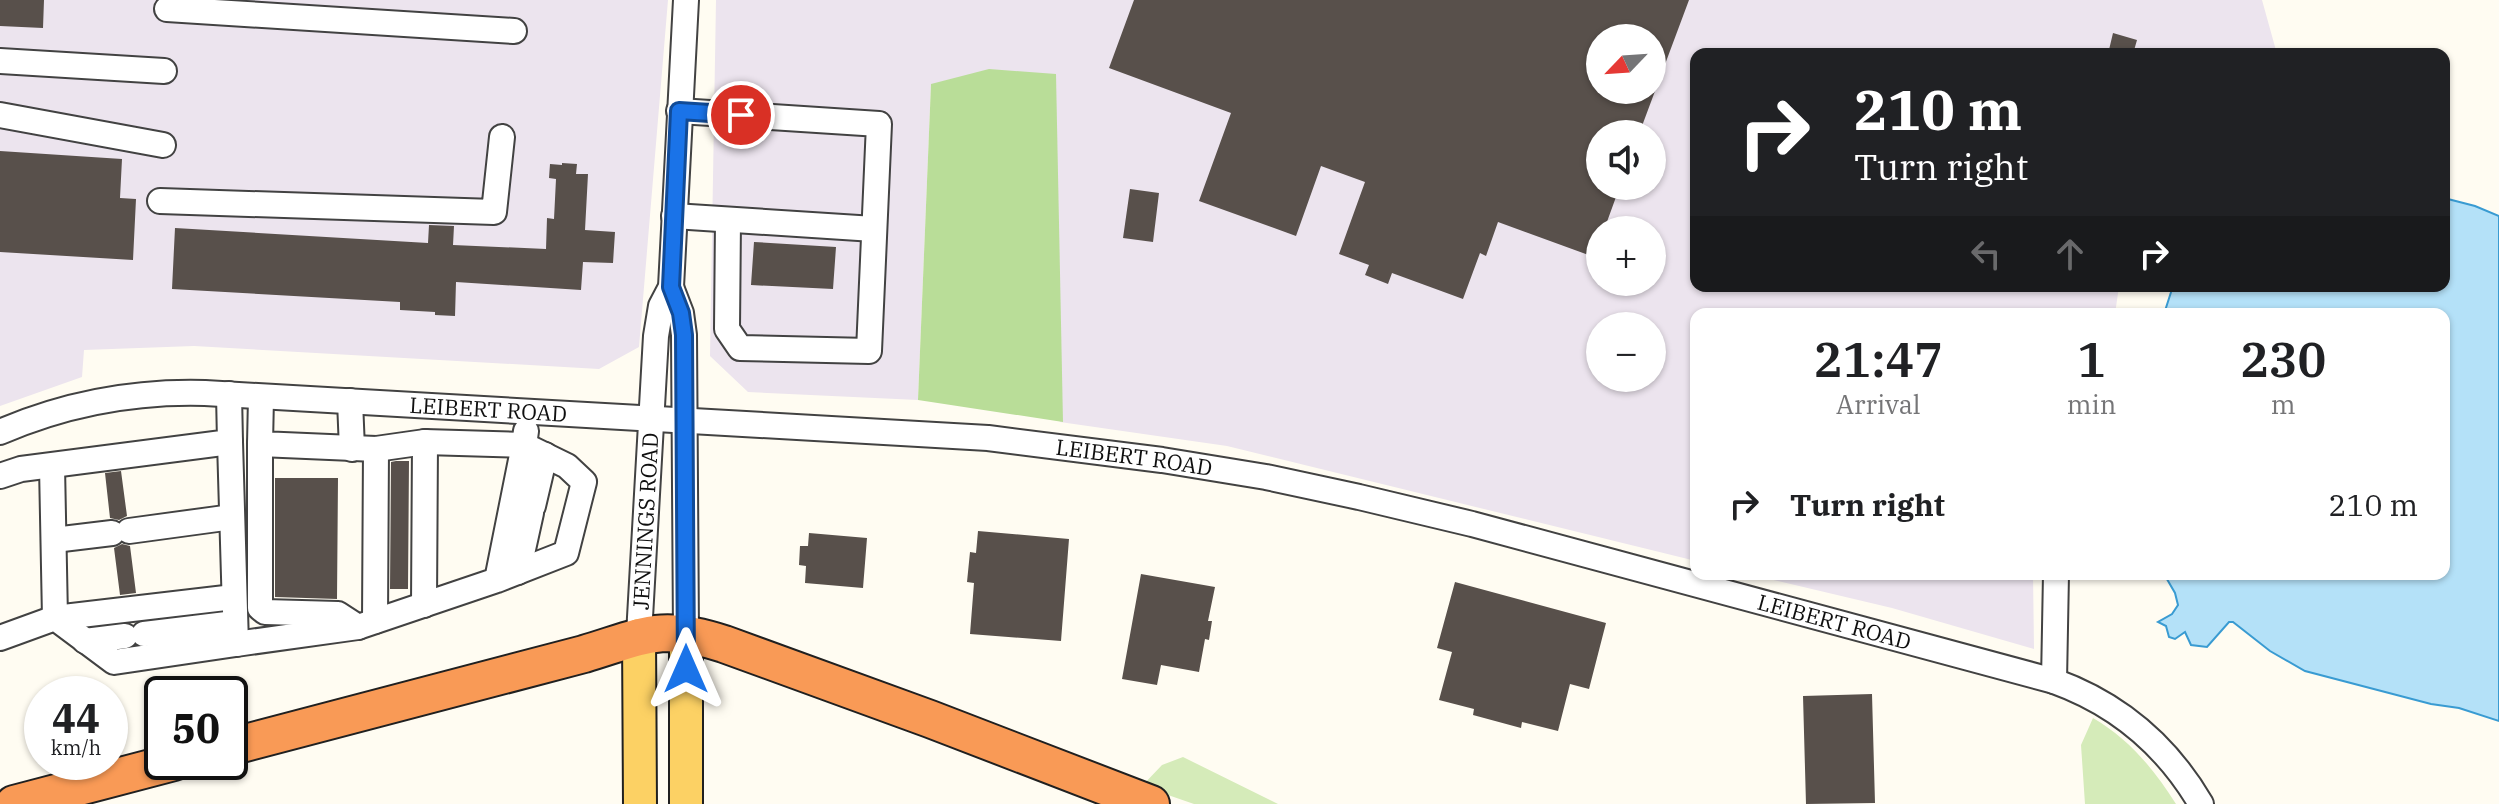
<!DOCTYPE html>
<meta charset="utf-8">
<style>
body{margin:0;font-family:"IBM Plex Serif",serif;background:#f2f2f2;color:#202124;height:100vh;display:flex;flex-direction:column;font-size:30px;white-space:nowrap}
*{box-sizing:border-box;margin:0}
p{font-size:26px;color:#757577}
.icon{flex:none;width:44px;height:44px;fill:none;stroke:currentColor;stroke-width:2;stroke-linecap:round;stroke-linejoin:round}
.map{position:relative;flex:1;overflow:hidden}
.panel{position:absolute;left:1690px;top:308px;width:760px;height:272px;display:flex;flex-direction:column;background:#fff;border-radius:16px;box-shadow:0 2px 6px #0004}
.panel>*{flex:none}
.banner{position:absolute;left:1690px;top:48px;width:760px;height:244px;border-radius:16px;box-shadow:0 2px 6px #0004;background:#202124;color:#fff;overflow:hidden}
.needle{width:52px;rotate:245deg}
.fabs{position:absolute;left:1586px;top:24px;display:grid;gap:16px}
.fabs a{display:grid;place-items:center;width:80px;height:80px;border-radius:50%;background:#fff;box-shadow:0 2px 6px #0004;font-size:40px}
.speed{position:absolute;left:24px;top:676px;display:flex;gap:16px;font-size:40px;font-weight:700;text-align:center}
.speed>*{display:grid;place-content:center;width:104px;height:104px;border-radius:50%;background:#fff;box-shadow:0 2px 6px #0004;line-height:1}
.speed small{font-size:20px;font-weight:400}
.speed .limit{border:4px solid #111;border-radius:12px;background:#fff;color:#111}
.pin{position:absolute;display:grid;place-items:center;width:68px;height:68px;color:#fff;margin:-34px;border:4px solid #fff;border-radius:50%;box-shadow:0 2px 8px #0007}
.me{position:absolute;width:88px;margin:-44px;rotate:0deg;stroke-linejoin:round;filter:drop-shadow(0 0 6px #0008)}
.turn{display:flex;align-items:center;gap:28px;height:168px;padding:0 32px;font-size:36px}
.turn .icon{width:104px;height:104px;stroke-width:2.5}
.turn b{display:block;font-size:56px;line-height:68px}
.lanes{display:flex;align-items:center;height:76px;padding:0 32px;background:#0003;justify-content:center;gap:40px;direction:ltr}
.lanes .off{opacity:.35}
.eta{display:flex;justify-content:space-evenly;align-items:center;height:136px;text-align:center}
.eta b{font-size:48px;font-weight:600;line-height:56px}
ul{padding:0;list-style:none}
li{display:flex;align-items:center;gap:24px;height:120px;padding:0 32px}
li div{flex:1}
li b{display:block;font-size:30px}
li em{font-style:normal}
.map>svg:first-child{display:block}
.industrial{fill:#ece4ee;fill-rule:evenodd}
.green{fill:#d5ebb9}
.forest{fill:#b9dd98}
.water{fill:#b4e1f8;stroke:#399bd2;stroke-width:2}
.building{fill:#58504b;fill-rule:evenodd}
.lines{fill:none;stroke-linecap:round;stroke-linejoin:round}
.minor-casing{stroke:#424242;stroke-width:28}
.major-casing{stroke:#202020;stroke-width:36}
.highway-casing{stroke:#202020;stroke-width:40}
.minor{stroke:#fff;stroke-width:24}
.major{stroke:#fcd164;stroke-width:32}
.highway{stroke:#f99a56;stroke-width:36}
.route-casing{stroke:#114b97;stroke-width:20}
.route{stroke:#1a73e8;stroke-width:14}
.labels{text-anchor:middle;stroke-width:8;stroke-linejoin:round;paint-order:stroke}
.street-label{font-size:22px;fill:#0f0f0f;stroke:#fff}
</style>
<div class="map">
<svg width="2499" height="804" viewBox="0 0 2499 804">
<rect width="100%" height="100%" fill="#fffcf2"/>
<path class="industrial" d="M0,0H668L639,347L599,369L194,346L84,350L82,377L0,406Z
M716,0H2262L2277,54H1696V286H2119L2115,314H1696V561L1227,446L1060,422L931,84L918,400L748,392L710,356ZM1600,38H1652V90H1600ZM1600,134H1652V186H1600ZM1600,230H1652V282H1600ZM1600,326H1652V378H1600Z
M1748,574H2033L2034,649L1892,608Z"/>
<path class="green" d="M2093,718C2129,739 2154,769 2176,804H2085L2081,745Z
M1183,757L1278,804H1194L1142,786L1162,765Z"/>
<path class="forest" d="M989,69L1056,74L1063,422L918,400L931,84Z"/>
<path class="water" d="M2444,198L2475,206L2499,216V721L2459,708L2431,704L2305,671L2270,651L2233,622H2229L2207,647L2191,645L2185,632L2175,639L2169,637L2166,626L2158,622L2172,614L2178,605L2175,593L2164,574H2444V314H2164L2173,286H2444Z"/>
<path class="building" d="M0,0H44L43,28L0,26Z
M1134,0H1689L1639,134H1600V186H1620L1604,230H1600V241L1594,257L1498,222L1486,256L1480,253L1463,299L1392,273L1388,284L1365,275L1369,265L1339,254L1365,182L1321,166L1296,236L1199,201L1231,113L1109,68ZM1600,38H1652V90H1600Z
M2113,33L2137,40L2133,54H2108Z
M0,151L122,159L120,198L136,199L133,260L0,252Z
M562,163L577,164L576,174H588L585,230L615,232L613,263L583,262L581,290L456,282L455,316L435,315V312L400,310V302L172,289L175,228L428,243L429,225L454,226L453,245L546,249L547,218L554,219L556,179L549,178L550,164L562,165Z
M1130,189L1159,193L1153,242L1123,238Z
M754,242L836,247L833,289L751,285Z
M396,461H409L408,589H390L391,462Z
M121,471L127,516L119,520L110,518L105,473Z
M275,478H338L337,599L275,597Z
M978,531L1069,539L1061,641L970,634L974,583L967,582L970,552L976,553Z
M809,533L867,538L863,588L805,583L806,566L799,565L800,546H808Z
M122,544L130,546L136,593L120,595L114,548Z
M1141,574L1215,587L1208,621H1212L1209,640L1205,639L1199,672L1161,665L1157,685L1122,679Z
M1455,582L1606,623L1589,689L1570,684L1558,731L1522,722L1521,728L1473,715L1474,709L1439,700L1452,652L1437,648Z
M1872,694L1875,803L1806,804L1803,696Z"/>
<g class="lines">
<g class="minor-casing">
<g id="minor">
<path d="M167,9L514,31"/>
<path d="M0,61L164,71"/>
<path d="M679,111L879,124L869,351L740,348L727,329L728,220"/>
<path d="M0,115L163,145"/>
<path d="M160,201L494,212L502,137"/>
<path d="M674,216L874,229"/>
<path d="M671,287L681,313L684,335L686,634"/>
<path d="M261,397L260,444L376,449L425,442L524,445L526,431"/>
<path d="M350,401L352,449"/>
<path id="s1" d="M0,432C65,404 135,391 205,393L988,438L1162,460L1266,477L1359,497L1472,524L2054,681C2118,704 2167,746 2201,804"/>
<path d="M260,444V608L265,612L338,614L358,627"/>
<path d="M52,466L55,618L234,597"/>
<path d="M0,476L21,469L230,442L229,394"/>
<path d="M533,506L545,455"/>
<path d="M129,531L232,517"/>
<path d="M54,540L112,533"/>
<path d="M518,572L531,513"/>
<path d="M424,605L425,442"/>
<path d="M375,621L376,449"/>
<path d="M144,634L235,623"/>
<path id="s2" d="M639,635L656,336L661,306L671,287L686,0"/>
<path d="M0,638L55,618L114,662L236,644L230,442"/>
<path d="M85,641L125,636"/>
<path d="M236,644L358,627L497,580L566,553L584,482L567,466L524,445L497,580"/>
<path d="M2054,681L2056,574"/>
</g>
</g>
<g class="major-casing">
<path id="major" d="M686,634V804
M639,635L640,804"/>
</g>
<g class="highway-casing">
<path id="highway" d="M230,747L584,654C644,636 660,623 724,644L930,719L1151,804
M14,804L174,762"/>
</g>
<use href="#minor" class="minor"/>
<use href="#major" class="major"/>
<use href="#highway" class="highway"/>
</g>
<g class="lines">
<g class="route-casing">
<path id="route" d="M686,669L684,335L681,313L671,287L679,111L741,115"/>
</g>
<use href="#route" class="route"/>
</g>
<g class="labels">
<g class="street-label">
<text dy="8" stroke="none"><textPath href="#s1" startOffset="494">LEIBERT ROAD</textPath></text>
<text dy="8" stroke="none"><textPath href="#s1" startOffset="1142">LEIBERT ROAD</textPath></text>
<text dy="8" stroke="none"><textPath href="#s2" startOffset="114">JENNINGS ROAD</textPath></text>
<text dy="8" stroke="none"><textPath href="#s1" startOffset="1862">LEIBERT ROAD</textPath></text>
</g>
</g>
</svg>
<div class="fabs">
<a><svg class="needle" viewBox="-14 -14 28 28"><path d="M0-13l5 13h-10z" fill="#e53935"/><path d="M0 13l5-13h-10z" fill="#757577"/></svg></a>
<a><svg class="icon" aria-label="sound" viewBox="0 0 24 24"><path d="M4 9h4l5-4v14l-5-4H4zM17 9q2 3 0 6"/></svg></a>
<a>+</a>
<a>−</a>
</div>
<div class="speed"><div>44<small>km/h</small></div><div class="limit">50</div></div>
<div class="pin" style="left:741px;top:115px;background:#d93025"><svg class="icon" aria-label="arrive" viewBox="0 0 24 24"><path d="M6 21V4h12l-3 4 3 4H6"/></svg></div>
<svg class="me" style="left:686px;top:669px" viewBox="-20 -20 40 40"><path d="M0-17L14 15 0 8-14 15z" fill="#1a73e8" stroke="#fff" stroke-width="4"/></svg>
<div class="banner">
<div class="turn"><svg class="icon" aria-label="right" viewBox="0 0 24 24"><path d="M7 20v-9h11M14 6l5 5-5 5"/></svg><div><b>210 m</b>Turn right</div></div>
<div class="lanes"><svg class="icon off" aria-label="left" viewBox="0 0 24 24"><path d="M17 20v-9H6M10 6l-5 5 5 5"/></svg><svg class="icon off" aria-label="ahead" viewBox="0 0 24 24"><path d="M12 20V5M6 11l6-6 6 6"/></svg><svg class="icon" aria-label="right" viewBox="0 0 24 24"><path d="M7 20v-9h11M14 6l5 5-5 5"/></svg></div>
</div>
<section class="panel">
<div class="eta">
<div><b>21:47</b><p>Arrival</p></div>
<div><b>1</b><p>min</p></div>
<div><b>230</b><p>m</p></div>
</div>
<ul>
<li><svg class="icon" aria-label="right" viewBox="0 0 24 24"><path d="M7 20v-9h11M14 6l5 5-5 5"/></svg><div><b>Turn right</b></div><em>210 m</em></li>
</ul>
</section>
</div>
